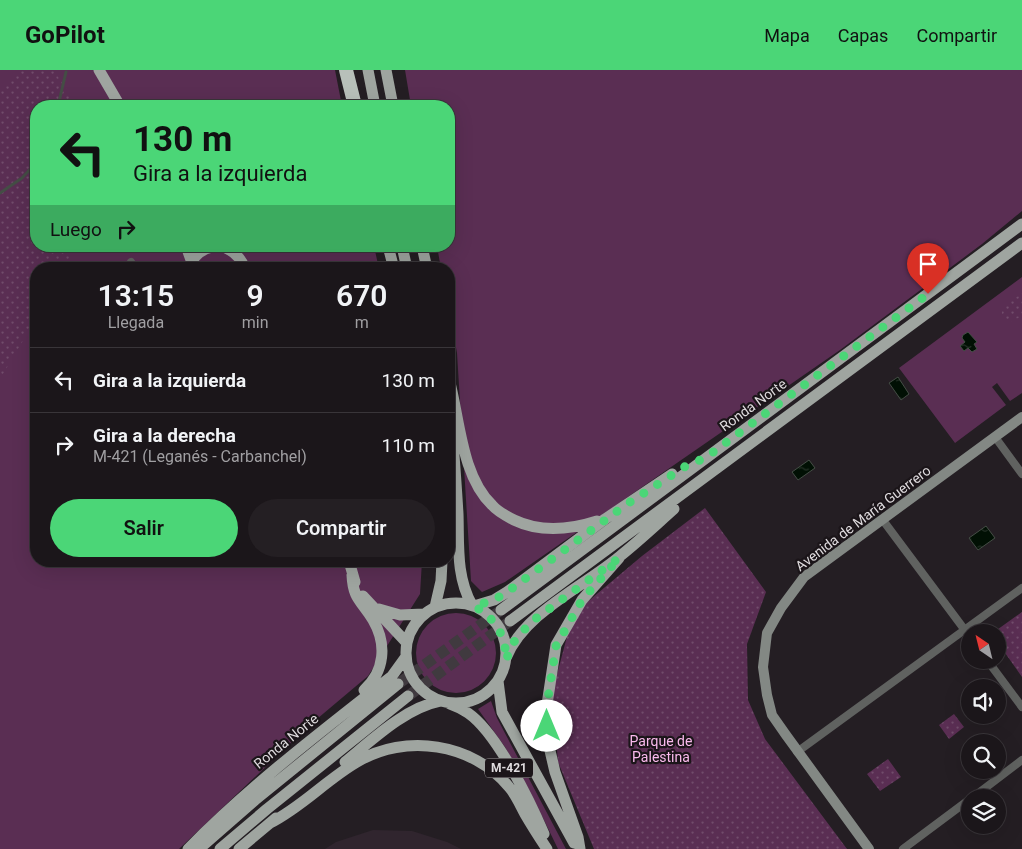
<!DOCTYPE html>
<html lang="es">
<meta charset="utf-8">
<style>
body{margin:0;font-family:Roboto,sans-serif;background:#241f23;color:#f1f3f6;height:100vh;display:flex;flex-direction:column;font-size:19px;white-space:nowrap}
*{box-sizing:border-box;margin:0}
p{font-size:16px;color:#a09fa2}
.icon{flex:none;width:28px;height:28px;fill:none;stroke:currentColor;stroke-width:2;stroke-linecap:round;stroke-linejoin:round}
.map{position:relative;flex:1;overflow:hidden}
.sheet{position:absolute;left:30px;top:192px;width:425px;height:305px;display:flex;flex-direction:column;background:#1b161a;border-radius:20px;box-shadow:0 5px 20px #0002,0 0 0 1px #393539}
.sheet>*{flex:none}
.hud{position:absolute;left:30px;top:30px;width:425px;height:152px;border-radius:20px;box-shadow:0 5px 20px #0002,0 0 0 1px #393539;background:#4bd677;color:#111;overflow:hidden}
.needle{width:32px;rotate:325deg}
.fabs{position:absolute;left:961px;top:554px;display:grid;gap:10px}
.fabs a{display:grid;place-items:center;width:45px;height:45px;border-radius:50%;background:#1b161a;box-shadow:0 5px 20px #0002,0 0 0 1px #393539;font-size:25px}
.pin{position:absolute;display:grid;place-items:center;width:42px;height:42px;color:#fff;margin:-51px -21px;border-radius:50% 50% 50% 0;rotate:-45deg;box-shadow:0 0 5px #0007}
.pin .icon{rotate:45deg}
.me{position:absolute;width:55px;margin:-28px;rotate:0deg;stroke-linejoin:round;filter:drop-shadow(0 0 4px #0008)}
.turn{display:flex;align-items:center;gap:18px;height:105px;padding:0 20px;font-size:22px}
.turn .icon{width:65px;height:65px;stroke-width:2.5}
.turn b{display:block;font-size:35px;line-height:42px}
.then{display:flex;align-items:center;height:48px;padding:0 20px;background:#0003;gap:10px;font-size:19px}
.eta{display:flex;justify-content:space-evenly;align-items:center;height:85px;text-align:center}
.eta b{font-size:30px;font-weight:600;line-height:35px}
.primary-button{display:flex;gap:10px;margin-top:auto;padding:10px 20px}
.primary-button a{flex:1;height:58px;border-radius:30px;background:#4bd677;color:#111;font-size:20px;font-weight:600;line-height:58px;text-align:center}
.primary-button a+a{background:#241f23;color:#f1f3f6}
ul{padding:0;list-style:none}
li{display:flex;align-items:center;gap:15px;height:65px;padding:0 20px;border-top:1px solid #393539}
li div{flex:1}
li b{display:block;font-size:19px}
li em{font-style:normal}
header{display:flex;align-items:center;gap:30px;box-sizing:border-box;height:70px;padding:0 25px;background:#4bd677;color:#111}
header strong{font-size:24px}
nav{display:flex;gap:28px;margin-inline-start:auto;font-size:18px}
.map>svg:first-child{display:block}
.built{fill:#30252e}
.green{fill:#5a2e53}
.park{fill:url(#park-dots)}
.water{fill:url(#water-ripples);stroke:#444d45}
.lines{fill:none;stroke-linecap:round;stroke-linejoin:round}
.stream{stroke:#444d45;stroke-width:3}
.primary-tunnel{stroke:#403a3f;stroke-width:11;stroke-dasharray:11 5.5;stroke-linecap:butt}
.street{stroke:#606260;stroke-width:8}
.secondary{stroke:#838884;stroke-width:10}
.primary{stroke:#9fa5a0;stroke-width:11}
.highway{stroke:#b8c0ba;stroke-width:14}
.route{stroke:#4bd677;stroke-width:9;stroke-dasharray:0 16.2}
.labels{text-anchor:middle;stroke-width:4.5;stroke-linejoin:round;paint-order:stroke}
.shield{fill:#1b1519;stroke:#a4a0a3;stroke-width:1}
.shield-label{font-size:12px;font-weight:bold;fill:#dfdbde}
.street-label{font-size:14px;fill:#dfdbde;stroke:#1b1519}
.park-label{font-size:14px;fill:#fabaed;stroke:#1b1519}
</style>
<header>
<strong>GoPilot</strong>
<nav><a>Mapa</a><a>Capas</a><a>Compartir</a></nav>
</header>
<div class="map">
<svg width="1022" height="779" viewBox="0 0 1022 779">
<defs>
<pattern id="park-dots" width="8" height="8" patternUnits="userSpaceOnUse" patternTransform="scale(1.25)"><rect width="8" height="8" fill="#5a2e53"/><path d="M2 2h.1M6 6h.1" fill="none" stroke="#714c6b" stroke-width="1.8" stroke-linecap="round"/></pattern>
<pattern id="water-ripples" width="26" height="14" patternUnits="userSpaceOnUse" patternTransform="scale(1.25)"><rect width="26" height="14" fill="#011004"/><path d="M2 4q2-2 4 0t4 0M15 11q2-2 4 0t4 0" fill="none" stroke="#263228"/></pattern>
</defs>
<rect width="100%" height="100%" fill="#241e23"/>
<path class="built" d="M373,760L412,761L447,772L461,779H325L336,772Z"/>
<path class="green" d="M0,0H335L342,36H36V176H374L379,199H36V491H422L420,524L368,606L311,654L179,779H0Z
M405,0H1022V141L982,174L840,280L505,512L482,522L471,511L457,283L449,239V199H441L437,176H449V36H411Z
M1022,207V323L1010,331L997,313L992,317L1006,335L955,373L899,298Z
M416 583a40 40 0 1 1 80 0a40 40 0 1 1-80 0Z
M491,631L497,648L566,779H558L542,746L505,677L478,639Z"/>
<path class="park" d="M21,0H53L79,36H36V176H67L72,192L67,199H36V249L0,309V20Z
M1022,223V246L1008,253C992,240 1011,232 1022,223Z
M705,438L766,522L747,574L748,630L765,669L847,779H594L558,692L552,623L573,544L642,486Z
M1022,542V607L998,573V562H994Z
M954,644L964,657L949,669L939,655Z
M888,689L901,707L880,721L867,704Z"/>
<path class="water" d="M968,262L977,272L974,274L977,279L972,282L968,278L964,281L960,276L965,272L962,268L963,265Z
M898,307L909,324L901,330L889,313Z
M809,390L815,398L798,410L792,402Z
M986,456L995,468L978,480L969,468Z"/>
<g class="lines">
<path class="stream" d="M58,36L66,2
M0,123L22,108L36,93"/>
<path class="primary-tunnel" d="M398,614L501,540
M408,626L510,551"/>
<path class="street" d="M131,192L135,199
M995,367L1022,404
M882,449L970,567
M987,590L1022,637
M797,682L1022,518
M972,728L1022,690
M903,779L970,729"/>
<path class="secondary" d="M869,779L786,665L772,645L767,625L763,597L767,563L781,538L804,507L1022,347"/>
<path class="primary" d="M99,0L120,36
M368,0L375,36
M386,0L393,36
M186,176L191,190
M221,176C233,180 241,187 245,199
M388,176L394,199
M402,176L407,199
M422,176L427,199
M188,199C194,183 205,176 221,176
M449,309C460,349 461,405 492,435C498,442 506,446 514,450C541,463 569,460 597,451
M450,344C454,377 456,411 458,444C459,475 456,507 472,535
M349,491L355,512
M352,505C353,530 362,531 373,550C387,574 385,601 364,620
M363,526L406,572
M406 583a50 50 0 1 1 100 0a50 50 0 1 1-100 0Z
M474,536L494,530L507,522L605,449L672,404
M435,537L441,511L442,491
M379,539L400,545L424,544
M501,540L1022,154
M510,551L1022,173
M506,588C524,543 583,517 619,487C638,472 656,455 674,439
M498,611L502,642L574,773
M450,634C456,636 462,639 468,643C497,663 530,731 544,764
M345,692C372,670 405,638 440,631
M270,753C302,737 326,710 357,692C405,663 473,673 509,717C516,725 520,735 525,744C532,756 539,767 547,779
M188,779C251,715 322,661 392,606L405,588
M199,779L255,730L398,614
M220,779L267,739L408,626
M239,779L276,748
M580,779L578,767L555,702L548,672L546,641L556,575L582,530L619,488"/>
<path class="highway" d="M346,0L355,36"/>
</g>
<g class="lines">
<path class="route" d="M547,656L546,641L556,576L582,530L619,488L531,552L513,573L506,590C506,565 495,548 474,536L494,530L507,522L627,434L686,396L705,388L928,224"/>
</g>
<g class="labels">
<rect class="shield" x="485" y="688.5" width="48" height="19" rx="4"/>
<g class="shield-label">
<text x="509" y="702">M-421</text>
</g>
<g class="street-label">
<text transform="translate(753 335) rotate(-36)" y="5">Ronda Norte</text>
<text transform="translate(863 448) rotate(-37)" y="5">Avenida de María Guerrero</text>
<text transform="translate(286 671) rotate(-39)" y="5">Ronda Norte</text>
</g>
<g class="park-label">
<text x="661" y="676">Parque de<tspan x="661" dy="16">Palestina</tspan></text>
</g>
</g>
</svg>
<div class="fabs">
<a><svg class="needle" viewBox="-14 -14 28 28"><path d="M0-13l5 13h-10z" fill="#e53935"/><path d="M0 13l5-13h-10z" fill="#a09fa2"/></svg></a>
<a><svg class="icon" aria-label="sound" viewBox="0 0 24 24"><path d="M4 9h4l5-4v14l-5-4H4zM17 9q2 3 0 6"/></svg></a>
<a><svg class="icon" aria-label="search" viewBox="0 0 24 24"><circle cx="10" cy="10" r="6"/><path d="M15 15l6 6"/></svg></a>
<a><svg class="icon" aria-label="layers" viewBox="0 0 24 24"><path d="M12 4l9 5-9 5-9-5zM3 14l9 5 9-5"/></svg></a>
</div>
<div class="pin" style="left:928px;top:224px;background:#d93025"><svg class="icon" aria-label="arrive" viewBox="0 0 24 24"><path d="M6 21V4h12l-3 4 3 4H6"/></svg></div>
<svg class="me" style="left:547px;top:656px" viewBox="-20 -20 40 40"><circle r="19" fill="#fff"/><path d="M0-13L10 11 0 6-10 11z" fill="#4bd677"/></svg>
<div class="hud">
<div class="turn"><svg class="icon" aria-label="left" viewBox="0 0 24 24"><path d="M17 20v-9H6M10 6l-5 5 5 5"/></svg><div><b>130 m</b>Gira a la izquierda</div></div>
<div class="then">Luego<svg class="icon" aria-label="right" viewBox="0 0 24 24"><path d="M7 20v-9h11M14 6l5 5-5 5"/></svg></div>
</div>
<section class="sheet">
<div class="eta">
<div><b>13:15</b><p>Llegada</p></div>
<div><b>9</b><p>min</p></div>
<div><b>670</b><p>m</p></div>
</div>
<ul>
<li><svg class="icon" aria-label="left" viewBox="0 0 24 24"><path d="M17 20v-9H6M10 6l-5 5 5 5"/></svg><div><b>Gira a la izquierda</b></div><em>130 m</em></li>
<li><svg class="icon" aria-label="right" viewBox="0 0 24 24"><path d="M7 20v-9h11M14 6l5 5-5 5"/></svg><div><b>Gira a la derecha</b><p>M-421 (Leganés - Carbanchel)</p></div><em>110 m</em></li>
</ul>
<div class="primary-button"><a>Salir</a><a>Compartir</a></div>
</section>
</div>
